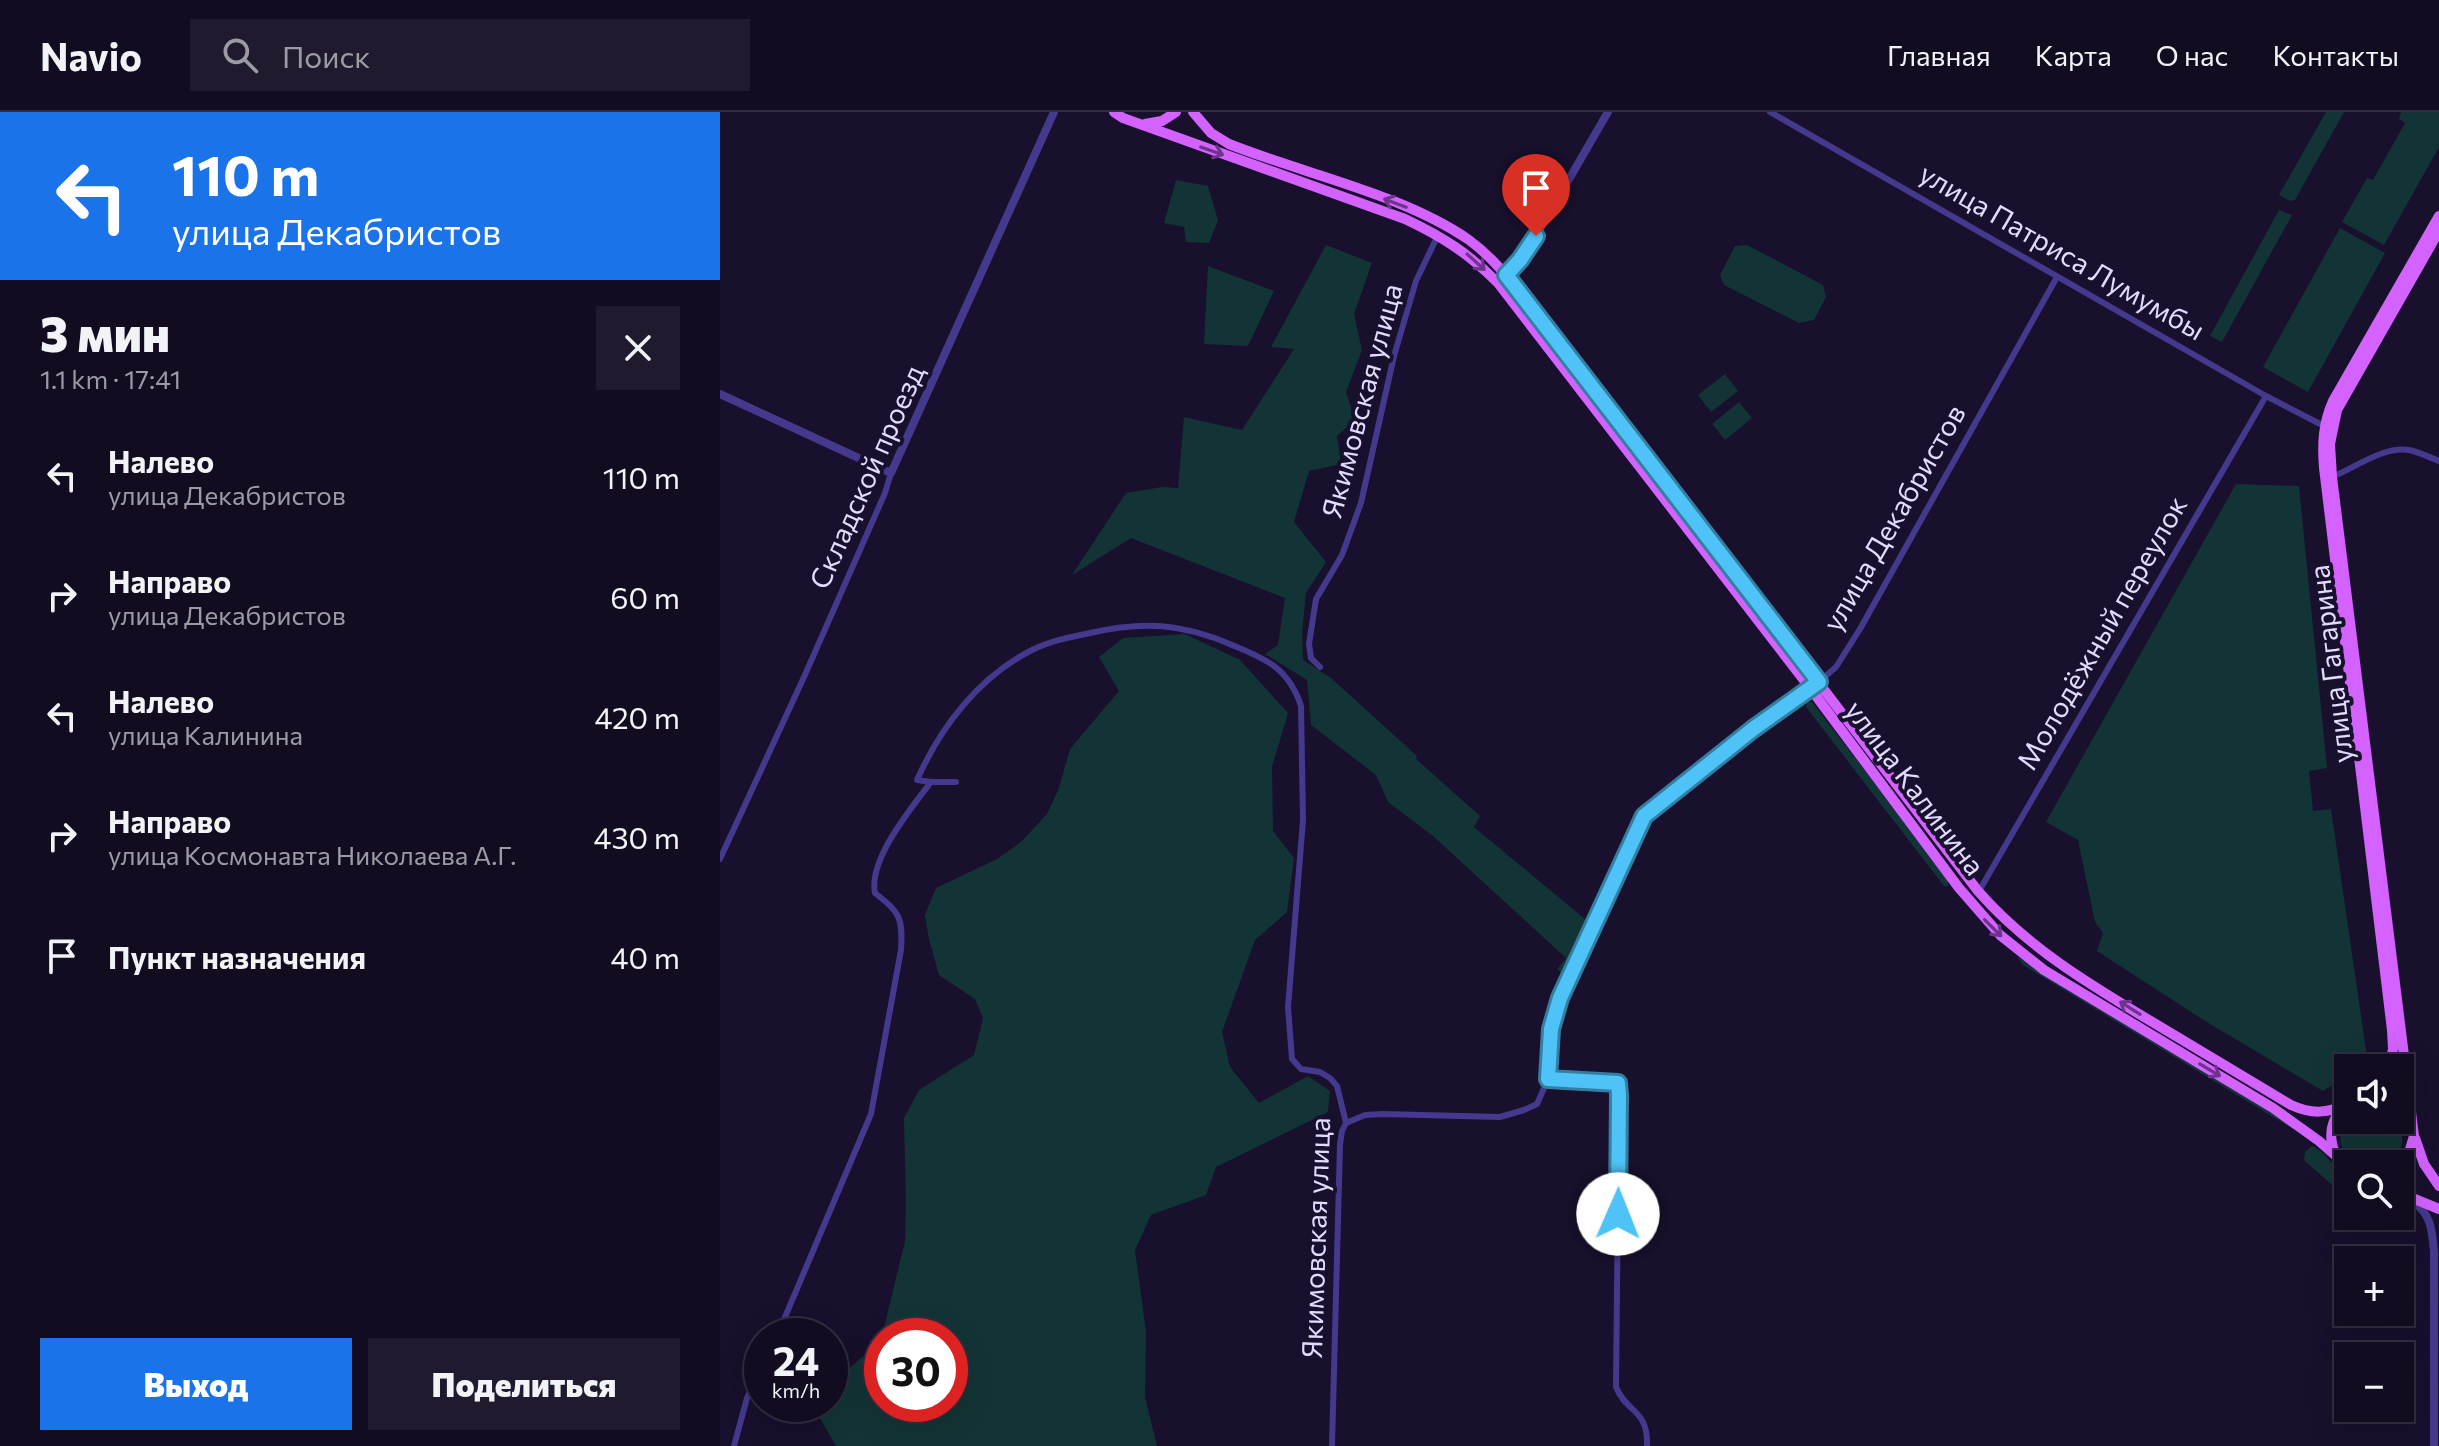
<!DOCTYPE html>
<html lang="ru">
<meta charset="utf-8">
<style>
body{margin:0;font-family:Commissioner,sans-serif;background:#1f1a2e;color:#f1f3f6;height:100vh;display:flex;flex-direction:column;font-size:30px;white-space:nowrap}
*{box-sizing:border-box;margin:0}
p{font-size:26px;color:#9c9ba5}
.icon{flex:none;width:44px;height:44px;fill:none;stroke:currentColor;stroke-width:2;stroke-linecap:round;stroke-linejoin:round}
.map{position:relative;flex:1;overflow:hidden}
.sheet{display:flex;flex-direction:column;background:#120c21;width:720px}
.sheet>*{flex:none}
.hud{background:#1a73e8;color:#fff;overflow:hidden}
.fabs{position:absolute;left:1614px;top:942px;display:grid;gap:16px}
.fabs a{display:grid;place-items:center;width:80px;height:80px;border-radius:0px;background:#120c21;box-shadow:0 8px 32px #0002,0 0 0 2px #312c3f;font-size:40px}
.speed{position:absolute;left:24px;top:1206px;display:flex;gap:16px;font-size:40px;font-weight:700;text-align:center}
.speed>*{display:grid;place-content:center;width:104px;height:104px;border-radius:50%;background:#120c21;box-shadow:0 8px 32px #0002,0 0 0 2px #312c3f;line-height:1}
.speed small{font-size:20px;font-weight:400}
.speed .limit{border:12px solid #d22;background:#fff;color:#111}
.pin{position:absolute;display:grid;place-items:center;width:68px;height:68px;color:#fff;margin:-82px -34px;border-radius:50% 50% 50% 0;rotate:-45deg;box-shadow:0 0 8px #0007}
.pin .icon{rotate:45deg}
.me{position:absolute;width:88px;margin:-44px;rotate:1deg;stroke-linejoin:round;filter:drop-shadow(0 0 6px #0008)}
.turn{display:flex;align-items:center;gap:28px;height:168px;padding:0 40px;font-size:36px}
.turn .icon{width:104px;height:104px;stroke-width:2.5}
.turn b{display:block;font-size:56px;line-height:68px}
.round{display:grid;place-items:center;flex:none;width:84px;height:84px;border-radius:0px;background:#1f1a2e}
.headline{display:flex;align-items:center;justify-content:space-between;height:136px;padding:0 40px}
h1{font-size:48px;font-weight:800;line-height:60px}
.button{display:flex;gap:16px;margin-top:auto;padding:16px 40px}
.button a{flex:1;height:92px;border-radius:0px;background:#1a73e8;color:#fff;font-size:32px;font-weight:800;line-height:92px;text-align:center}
.button a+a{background:#1f1a2e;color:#f1f3f6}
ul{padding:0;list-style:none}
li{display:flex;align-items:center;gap:24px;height:120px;padding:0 40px}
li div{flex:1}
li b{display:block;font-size:30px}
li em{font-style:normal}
header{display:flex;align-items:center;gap:48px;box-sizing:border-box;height:112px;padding:0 40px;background:#120c21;border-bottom:2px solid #312c3f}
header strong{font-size:38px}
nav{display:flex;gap:44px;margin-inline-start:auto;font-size:28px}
.search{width:560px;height:72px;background:#1f1a2e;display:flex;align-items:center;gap:20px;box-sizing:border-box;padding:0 28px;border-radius:0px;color:#9c9ba5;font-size:30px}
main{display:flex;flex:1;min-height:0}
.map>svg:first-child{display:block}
.green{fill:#133436}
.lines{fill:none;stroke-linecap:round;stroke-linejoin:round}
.minor{stroke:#44398d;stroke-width:6}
.tertiary{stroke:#44398d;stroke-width:8}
.primary{stroke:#d362ff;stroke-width:10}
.oneway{stroke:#6c358b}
.route-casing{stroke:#337fa1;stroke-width:20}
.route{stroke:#4fc3f7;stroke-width:14}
.labels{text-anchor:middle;stroke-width:8;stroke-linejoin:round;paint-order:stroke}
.street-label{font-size:28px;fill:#e3dbff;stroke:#18102c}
</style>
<header>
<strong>Navio</strong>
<div class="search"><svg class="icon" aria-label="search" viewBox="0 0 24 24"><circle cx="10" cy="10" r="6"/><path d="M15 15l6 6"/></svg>Поиск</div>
<nav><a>Главная</a><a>Карта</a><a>О нас</a><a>Контакты</a></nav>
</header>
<main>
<section class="sheet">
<div class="hud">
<div class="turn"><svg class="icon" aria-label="left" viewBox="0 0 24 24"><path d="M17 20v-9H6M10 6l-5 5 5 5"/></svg><div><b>110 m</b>улица Декабристов</div></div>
</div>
<div class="headline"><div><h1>3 мин</h1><p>1.1 km · 17:41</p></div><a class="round"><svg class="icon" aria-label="close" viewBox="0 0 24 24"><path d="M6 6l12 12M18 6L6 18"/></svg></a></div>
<ul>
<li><svg class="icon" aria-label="left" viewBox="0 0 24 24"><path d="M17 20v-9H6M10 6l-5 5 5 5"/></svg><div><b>Налево</b><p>улица Декабристов</p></div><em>110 m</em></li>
<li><svg class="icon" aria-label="right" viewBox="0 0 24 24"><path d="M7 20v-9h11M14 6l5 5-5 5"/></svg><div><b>Направо</b><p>улица Декабристов</p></div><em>60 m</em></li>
<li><svg class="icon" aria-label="left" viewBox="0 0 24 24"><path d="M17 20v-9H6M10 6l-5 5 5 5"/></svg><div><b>Налево</b><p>улица Калинина</p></div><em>420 m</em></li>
<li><svg class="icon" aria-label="right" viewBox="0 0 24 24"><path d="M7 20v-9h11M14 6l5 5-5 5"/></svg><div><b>Направо</b><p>улица Космонавта Николаева А.Г.</p></div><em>430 m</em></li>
<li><svg class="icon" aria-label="arrive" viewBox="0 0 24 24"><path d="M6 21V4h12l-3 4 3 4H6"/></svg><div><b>Пункт назначения</b></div><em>40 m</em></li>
</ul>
<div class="button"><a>Выход</a><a>Поделиться</a></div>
</section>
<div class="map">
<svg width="1719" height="1334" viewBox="0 0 1719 1334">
<rect width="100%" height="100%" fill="#18102c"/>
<path class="green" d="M1606,0H1624L1575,88L1570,89L1559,83Z
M1681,0H1719V35L1664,133L1622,110L1647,66L1653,68L1685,11L1679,7Z
M456,68L488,74L498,108L489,131L466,130L464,115L444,111Z
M1559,98L1572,103L1502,230L1490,224Z
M1620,116L1665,141L1588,280L1543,255Z
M606,133L652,151L634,202L642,238L626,280L635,308L617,324L621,352L589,359L574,410L606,450L586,481L582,521L583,548L611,566L697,644L696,647L760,704L754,715L866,808L843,862L837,857L846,846L713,724L668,690L656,663L591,613L587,568L545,542L558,533L565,486L411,426L352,463L406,381L442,375L458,376L464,305L522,318L574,237L551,235Z
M1027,133L1103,173L1106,185L1094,208L1079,211L1004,173L1000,163L1015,134Z
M488,154L554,179L528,234L484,232Z
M1005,262L1018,279L991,300L978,283Z
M1019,290L1032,306L1005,328L992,312Z
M1516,372L1579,374L1607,656L1589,659L1593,699L1611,697L1648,952L1641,956H1628V964L1603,979L1485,909L1377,839L1383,821L1375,810L1358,728L1326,710Z
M465,522L520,548L568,601L552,655L553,719L574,746L567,800L535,828L502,920L510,955L539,991L588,964L610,979L608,1000L496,1055L486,1083L431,1103L415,1138L426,1220L425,1285L437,1334H116L97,1301L104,1292H110C110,1268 143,1244 161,1230L162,1226V1292H230V1224H162L185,1129L186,1091L184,1006L199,978L254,943L263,906L255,887L219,863L209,827L205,803L216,776L277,747L301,730L327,702L339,676L350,637L399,579L379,545L403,526Z
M1087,590H1092L1228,766V774H1224L1086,595Z
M1297,845L1306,849L1573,1013V1017L1303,853Z
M1628,1005V1008H1678C1705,1075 1590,1060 1628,1005Z
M1592,1034C1607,1039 1615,1059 1628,1068V1087L1584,1048L1585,1040Z"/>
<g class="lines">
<path class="minor" d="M1050,0L1546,284L1604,314
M1612,365C1635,356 1663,334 1689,338C1699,340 1709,345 1719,349
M600,555L591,546L589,532L596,487L622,443L641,391L674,244L696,169L718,123
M1099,570L1116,555L1140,517L1337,165
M236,670H211L197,668C221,614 259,565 312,538C330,529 350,525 370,521C423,509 462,511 512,533C547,547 569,557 581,594L583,708L568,895L572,947L581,957L600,960L610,966L617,974L626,1011L622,1019L620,1032L612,1334
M0,747L84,565L165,381L171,361
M1259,779L1546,284
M828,967L898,971L899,983L896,1275C907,1302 928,1296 927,1334
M626,1011L645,1003L663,1002L780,1005L804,998L817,992L828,967L830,924L835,900L852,857L924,704L1033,617L1090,576
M57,1224L151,1002L181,838C183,805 180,801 155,781C148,748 192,695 211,670
M14,1334L27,1286L42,1254"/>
<path class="tertiary" d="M786,163L800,148L816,124L888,0
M0,282L171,361L334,0
M1694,1090C1712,1104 1712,1119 1714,1140V1334"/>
<path class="primary" d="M394,0L403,6L685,107C723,125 748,141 778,171L1090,576L1239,776L1280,823L1324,858L1553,996L1599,1029L1616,1044
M473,0L491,21L509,32C584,62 683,82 749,128C771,144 788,165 804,186L1258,779C1306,834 1367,871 1429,908C1476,936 1524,965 1571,993C1591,1002 1607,1002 1626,992
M425,12L442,9L456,0
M1669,956L1673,937L1672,918L1604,356C1602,332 1603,311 1613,289L1719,104
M1624,994C1605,1014 1608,1041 1628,1057
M1695,1026L1704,1052L1719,1074
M1680,1054L1688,1044L1694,1024L1612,365L1610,332L1617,298L1719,119
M1680,1081L1719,1097"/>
</g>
<defs><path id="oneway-shaft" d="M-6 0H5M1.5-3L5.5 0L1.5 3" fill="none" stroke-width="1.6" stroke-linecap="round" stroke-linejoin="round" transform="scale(2)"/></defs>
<g class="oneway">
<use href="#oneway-shaft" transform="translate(492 39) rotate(19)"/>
<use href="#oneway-shaft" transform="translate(675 91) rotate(-159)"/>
<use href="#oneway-shaft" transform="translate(756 150) rotate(42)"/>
<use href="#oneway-shaft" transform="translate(1273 816) rotate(45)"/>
<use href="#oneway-shaft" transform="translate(1410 896) rotate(-148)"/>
<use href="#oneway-shaft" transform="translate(1490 958) rotate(31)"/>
</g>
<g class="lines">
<g class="route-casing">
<path id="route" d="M816,124L800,148L786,163L1099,570L1033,617L924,704L840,886L831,917L828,967L898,971L899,983L898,1102"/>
</g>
<use href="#route" class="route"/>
</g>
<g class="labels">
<g class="street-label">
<text transform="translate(1342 140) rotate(30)" y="10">улица Патриса Лумумбы</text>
<text transform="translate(642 289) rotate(-75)" y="10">Якимовская улица</text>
<text transform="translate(147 365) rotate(-66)" y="10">Складской проезд</text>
<text transform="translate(1174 406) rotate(-60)" y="10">улица Декабристов</text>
<text transform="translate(1382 521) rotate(-60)" y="10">Молодёжный переулок</text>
<text transform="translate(1611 552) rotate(-97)" y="10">улица Гагарина</text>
<text transform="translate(1195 676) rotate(53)" y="10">улица Калинина</text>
<text transform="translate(596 1126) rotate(-88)" y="10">Якимовская улица</text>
</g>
</g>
</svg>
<div class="fabs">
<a><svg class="icon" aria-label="sound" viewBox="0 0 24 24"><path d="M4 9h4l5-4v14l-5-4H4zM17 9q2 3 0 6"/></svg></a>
<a><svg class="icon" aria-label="search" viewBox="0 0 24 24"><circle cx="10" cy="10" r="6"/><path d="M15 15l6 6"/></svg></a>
<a>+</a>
<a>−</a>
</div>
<div class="speed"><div>24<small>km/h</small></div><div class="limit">30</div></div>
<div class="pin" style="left:816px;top:124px;background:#d93025"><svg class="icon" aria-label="arrive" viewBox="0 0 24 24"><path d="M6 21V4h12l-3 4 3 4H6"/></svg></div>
<svg class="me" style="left:898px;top:1102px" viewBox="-20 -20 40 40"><circle r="19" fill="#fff"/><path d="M0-13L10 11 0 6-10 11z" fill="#4fc3f7"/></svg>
</div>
</main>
